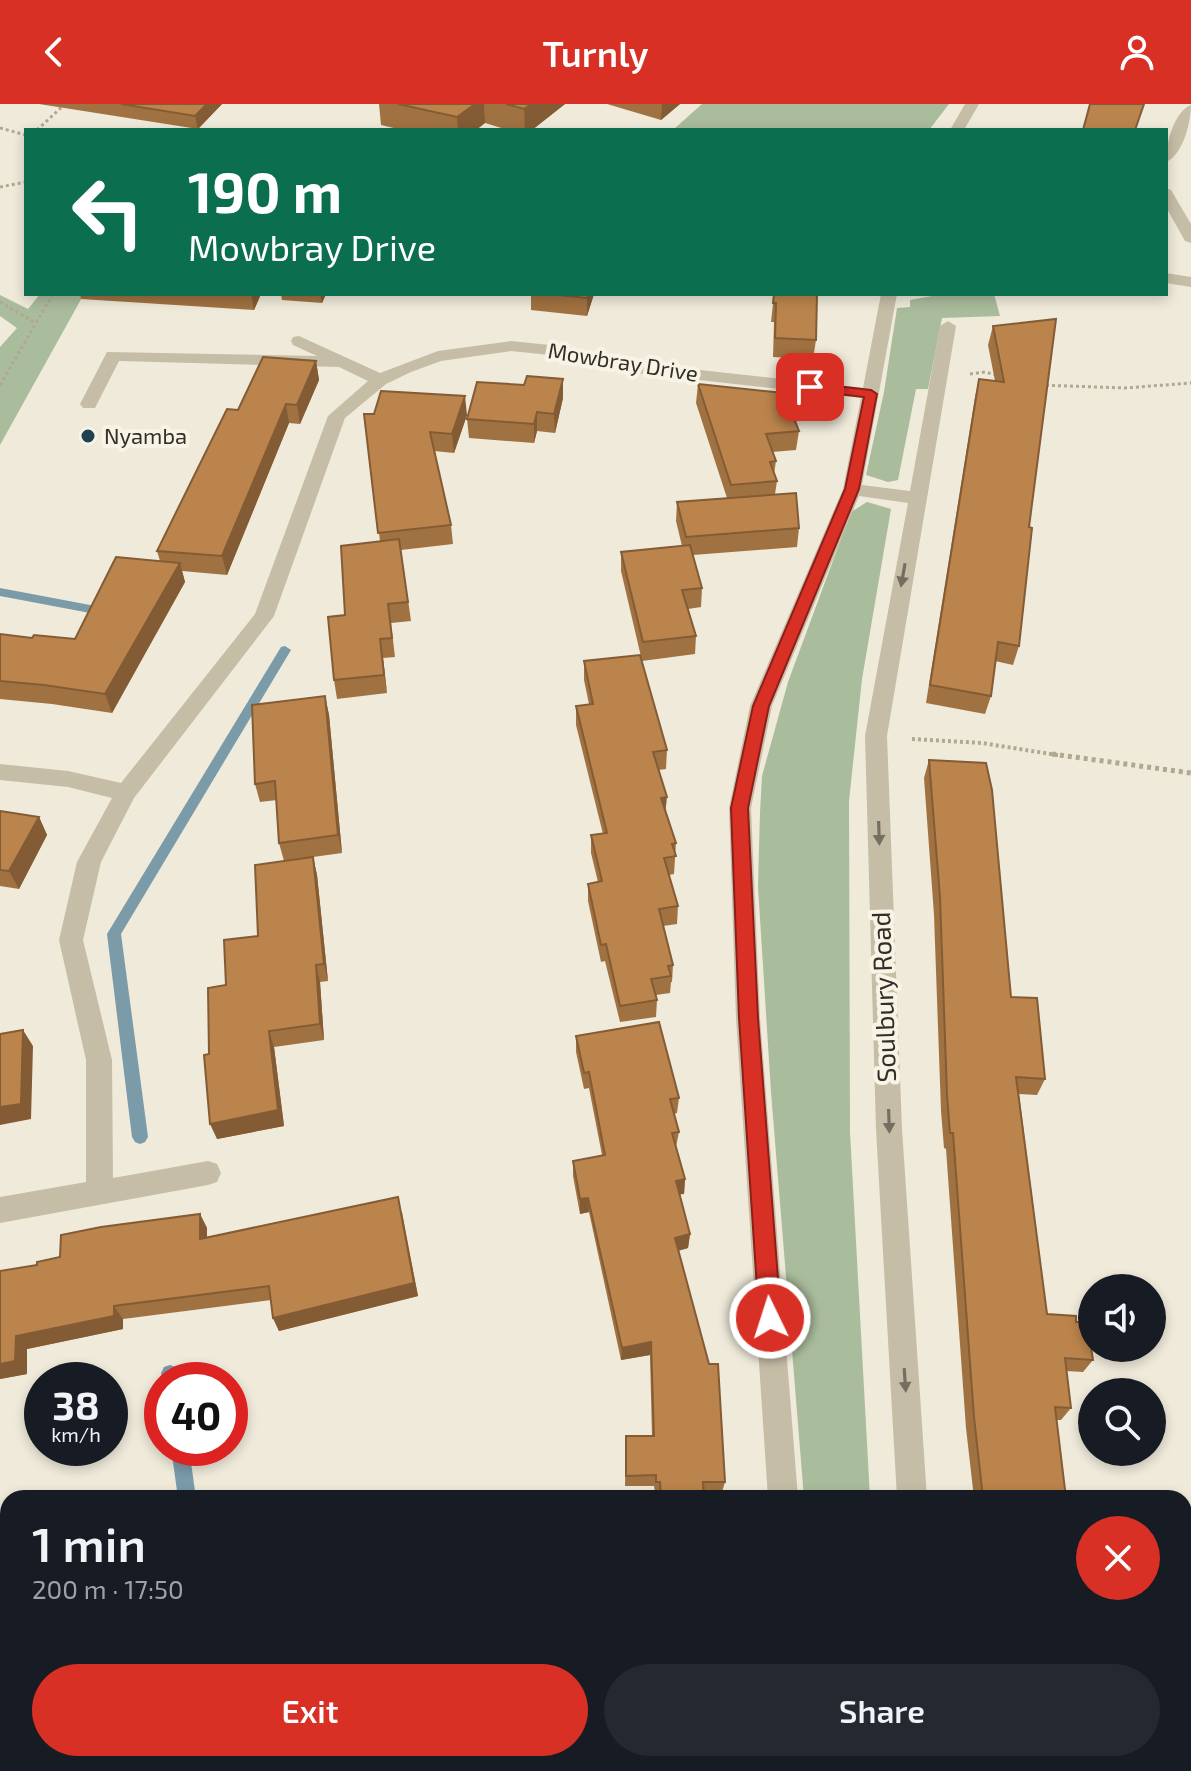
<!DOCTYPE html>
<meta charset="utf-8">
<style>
body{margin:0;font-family:"Exo 2",sans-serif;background:#242831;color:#f1f3f6;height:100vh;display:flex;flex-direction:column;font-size:30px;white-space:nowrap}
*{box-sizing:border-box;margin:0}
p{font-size:26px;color:#9ea1a6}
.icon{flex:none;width:44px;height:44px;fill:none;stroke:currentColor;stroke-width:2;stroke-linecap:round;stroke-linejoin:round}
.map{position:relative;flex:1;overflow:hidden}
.panel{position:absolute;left:0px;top:1386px;width:1192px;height:282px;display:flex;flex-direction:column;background:#171b24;border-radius:24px 24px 0 0;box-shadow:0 4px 12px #0003}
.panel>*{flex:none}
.guide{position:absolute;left:24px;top:24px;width:1144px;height:168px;border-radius:0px;box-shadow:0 4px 12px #0003;background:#0b6e4f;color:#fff;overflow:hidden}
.fabs{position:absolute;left:1078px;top:1170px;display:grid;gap:16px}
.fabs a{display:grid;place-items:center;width:88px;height:88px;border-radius:50%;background:#171b24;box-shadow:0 4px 12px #0003;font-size:40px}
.speed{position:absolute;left:24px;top:1258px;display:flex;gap:16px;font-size:40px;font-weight:700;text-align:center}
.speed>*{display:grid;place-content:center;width:104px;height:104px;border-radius:50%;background:#171b24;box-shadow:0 4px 12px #0003;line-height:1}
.speed small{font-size:20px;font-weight:400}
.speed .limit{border:12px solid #d22;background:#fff;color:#111}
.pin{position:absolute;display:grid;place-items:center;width:68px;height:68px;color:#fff;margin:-34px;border-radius:16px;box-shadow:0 4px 12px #0006}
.me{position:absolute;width:88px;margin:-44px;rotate:356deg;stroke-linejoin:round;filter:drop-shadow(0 0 6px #0008)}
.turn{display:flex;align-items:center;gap:28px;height:168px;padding:0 32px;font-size:36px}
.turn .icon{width:104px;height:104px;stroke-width:2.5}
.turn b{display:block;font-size:56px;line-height:68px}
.round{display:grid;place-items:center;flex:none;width:84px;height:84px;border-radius:42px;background:#242831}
.summary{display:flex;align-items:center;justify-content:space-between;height:136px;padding:0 32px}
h1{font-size:48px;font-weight:600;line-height:60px}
.button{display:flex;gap:16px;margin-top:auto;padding:16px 32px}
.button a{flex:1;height:92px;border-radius:48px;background:#d93025;color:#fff;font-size:32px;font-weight:600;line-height:92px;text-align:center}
.button a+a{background:#242831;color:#f1f3f6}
header{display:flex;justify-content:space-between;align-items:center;height:104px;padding:0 32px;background:#d93025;color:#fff;font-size:36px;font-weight:600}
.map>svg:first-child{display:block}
.green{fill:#a9bc9b}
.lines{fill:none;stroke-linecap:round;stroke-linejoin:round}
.stream{fill:#7b9ba9;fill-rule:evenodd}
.path-far2{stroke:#b1a892;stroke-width:3;stroke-dasharray:3 3;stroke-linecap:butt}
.path-far1{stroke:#b1a892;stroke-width:4;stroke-dasharray:3 3;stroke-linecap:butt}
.path{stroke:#b1a892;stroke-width:5;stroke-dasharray:4 4;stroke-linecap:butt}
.minor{fill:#c6bda7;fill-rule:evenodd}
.wall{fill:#a17241}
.shaded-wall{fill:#835c35}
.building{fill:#bb844c;stroke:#835c35;stroke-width:2}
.oneway{fill:#756e61}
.route{fill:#d93025;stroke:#8d1f18;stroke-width:2}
.poi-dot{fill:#204150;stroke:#f7f4e6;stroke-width:3}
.labels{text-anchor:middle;stroke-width:8;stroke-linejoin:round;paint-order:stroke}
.far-street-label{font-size:22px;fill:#332e27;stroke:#f7f4e6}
.far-poi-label{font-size:22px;fill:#332e27;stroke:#f7f4e6;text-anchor:start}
.street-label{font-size:26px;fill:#332e27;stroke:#f7f4e6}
</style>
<header><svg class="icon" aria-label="back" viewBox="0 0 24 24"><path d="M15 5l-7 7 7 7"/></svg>Turnly<svg class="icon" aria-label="person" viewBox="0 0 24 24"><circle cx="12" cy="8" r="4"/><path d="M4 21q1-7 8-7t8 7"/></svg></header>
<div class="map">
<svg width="1191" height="1667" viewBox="0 0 1191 1667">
<rect width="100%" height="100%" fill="#efeada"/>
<path class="green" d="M702,0H949L929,26H666L674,25Z
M40,190H84L0,341V243L17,224L0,212V191L28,205Z
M943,190H994L1000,212L942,214L928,285H916L898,376L888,378L866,371L884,288L897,204L910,203V196Z
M867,398L891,405L862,575L849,697L850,1028L870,1394H804L771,988L758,783L760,708L762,672L788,578L851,408Z"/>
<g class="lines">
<path class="stream" d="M0,484L106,504L112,508L106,512L0,492Z
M285,542L291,546L121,830L148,1033L145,1038L140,1040L135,1038L132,1033L107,830L281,543Z
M170,1261L176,1263L180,1276H162L161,1269L164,1263Z
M171,1344H189L196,1394H178Z"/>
<path class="path-far2" d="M0,24L26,31
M37,26L65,0
M0,83L26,78
M0,198L36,219L53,190
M970,270L985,268L1000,272
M0,281L36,219
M1040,281L1125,284L1191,279"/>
<path class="path-far1" d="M912,635L982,639L1063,652"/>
<path class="path" d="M1052,650L1191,669"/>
<path class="minor" d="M965,0H979L964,26H950Z
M1191,1C1191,18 1183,51 1166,58C1166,41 1173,8 1191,1Z
M1166,84L1171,86L1191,120V139L1185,137L1166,103Z
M1166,169L1191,173V183L1166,179Z
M881,190H897L862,381L910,387L940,222L948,217L956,222L887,632L902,1025L927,1394H897L876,1025L865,632L908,399L859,392L772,602L751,704L760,914L798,1394H768L736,914L729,704L750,602L843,385L861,294L627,268L569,253L511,247L441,257L411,268L386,280L345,314L274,512L134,694L101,758L83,836L112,956L113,1074L208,1057L217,1060L221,1069L217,1078L208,1081L0,1119V1093L86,1078V956L59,836L77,758L112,694L68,683L0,676V660L68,667L121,679L255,510L328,312L368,277L339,263L119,257L95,304H83L80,300L107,248L317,252L293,241L291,237L293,233L299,232L380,269L438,247L511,237L569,243L627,258L863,284Z
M785,1660H819V1667H785Z
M913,1660H947V1667H913Z"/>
</g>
<path class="wall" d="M39,0H222L198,25Z
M379,0H565L532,26H508L485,19L476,26H402L381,21Z
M607,0H680L661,16Z
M80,190H261L254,206L81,195Z
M281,190H326L322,199L282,196Z
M531,190H594L587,212L531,206Z
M774,190L816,236L813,255L773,253L774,218H771Z
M1056,215L1029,423L1019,542L1013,561L995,557L991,592L985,610L926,599L975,293L979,275L995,277L988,241L993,222Z
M316,257L319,276L300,320L289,319L227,471L182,467L185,478L112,609L52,600L0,595V530L32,534L75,535L160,457L157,447L238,306Z
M698,280L799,327L796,346L772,348L776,357L774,370L777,377L775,390L799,424L797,443L693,451L702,484L701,503L688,505L696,532L695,550L642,557L621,467V448L682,442L676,417L677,398L727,394L696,299Z
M524,281L563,294L555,329L537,327L534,339L469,334L467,315Z
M364,310L467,311L454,349L434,347L451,421L453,440L401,446L411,517L391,519L395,553L383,554L387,589L337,595L334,576L345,511L380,437Z
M584,557L667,646L666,665L658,666L666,707L676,739L674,770L669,771L678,802L677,820L663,822L673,861L672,878H671L670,889L656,891L657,896L656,913L620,918L605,857L601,858L588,797V780L598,778L591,749V731L603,730L576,621V602L589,600L584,576Z
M325,592L329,611L342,749L313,753L317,771L328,877L320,878L324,936L274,943L284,1022L217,1035L209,950L226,881L258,832L284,757L279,739L277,696L260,698L255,680Z
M929,656L1011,893L1045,975L1037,991L1019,990L1047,1210L1076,1218L1093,1256L1083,1268L1066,1267L1071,1304L1061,1316H1056L1066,1394H974L966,1324L946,1045L944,1044L941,1007L934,811L924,674Z
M0,707L39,713L47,731L19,785L0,782Z
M576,932L679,994L677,1009L674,1010L679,1028L676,1043L685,1075L684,1090H680L690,1130L688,1144L678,1147L725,1378L722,1388H704V1394H659V1388L655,1389L654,1382H625L626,1332H652L650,1251L621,1256L589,1108L580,1110L573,1072V1057L602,1051L589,984L584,985L576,948Z
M402,1108L418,1192L279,1227L273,1214L271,1196L123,1215V1225L27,1245V1270L0,1275L37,1161L200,1110L207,1124V1133Z
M0,1545L8,1660H54L19,1667H0Z
M1004,1660H1128L1129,1667H995V1666Z"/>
<path class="shaded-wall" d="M207,0H222L198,25L195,12Z
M475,0H484L485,19L476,26H458L457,13Z
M531,0H565L532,26H525L524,5Z
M662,0H680L661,16Z
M251,190H261L254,206Z
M320,190H326L322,199Z
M588,190H594L587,212V194Z
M316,257L319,276L300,320L297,301Z
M563,275V294L555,329L554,310Z
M465,292L467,311L454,349L452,330Z
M286,300L289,319L227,471L222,452Z
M537,308V327L534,339V320Z
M180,459L185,478L112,609L105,590Z
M380,535L383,554L387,589L384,571Z
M325,592L329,611L342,749L338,731Z
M667,693L665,711L661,694Z
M39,713L47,731L19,785L9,767Z
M313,753L317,771L328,877L324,860Z
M316,861L320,878L324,936L320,920Z
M23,926L33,942L31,1015L0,1021V1003Z
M269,927L274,943L284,1022L217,1035L210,1020Z
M685,1075L684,1090L675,1091L676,1077Z
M398,1093L418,1192L279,1227L273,1214Z
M588,1094L589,1108L580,1110V1095Z
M200,1110L207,1124V1149L200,1135Z
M690,1130L688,1144L673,1148L675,1134Z
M114,1202L123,1215V1225L27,1245V1270L0,1275V1260L16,1232Z
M651,1238L650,1251L621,1256L622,1244Z"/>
<path class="building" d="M121,0H207L195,12Z
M398,0H475L457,13Z
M506,0H531L524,5Z
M1090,0H1144L1135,26H1083Z
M548,190H588L587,194Z
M774,190H817L816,236L775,234L776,199H773Z
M1056,215L1029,423L1032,424L1019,542L998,538L991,592L930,581L979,275L1004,278L993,222Z
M263,253L316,257L297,301L286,300L222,452L157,447L227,305L238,306Z
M527,272L563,275L554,310L537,308L534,320L467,315L477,278L524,281Z
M698,280L784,289L799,327L766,330L776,357L770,358L777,377L731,381Z
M381,287L465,292L452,330L430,328L451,421L378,429L364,310H374Z
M796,389L799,424L686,433L677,398Z
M399,435L408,498L388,500L392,534L380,535L384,571L334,576L328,513L345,511L341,442Z
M690,441L702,484L682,486L696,532L643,538L621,448Z
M116,453L180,459L105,590L44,581L0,577V530L32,534L34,531L75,535Z
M640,551L667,646L653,648L667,693L661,694L676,739L672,740L676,752L664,754L678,802L659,805L673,861L668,862L671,872L651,875L657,896L620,902L606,840L601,841L588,780L602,777L591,731L607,729L576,602L593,600L584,557Z
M325,592L338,731L279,739L275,677L255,680L252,601Z
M929,656L986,659L992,686L1011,893L1037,894L1045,975L1016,973L1047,1210L1076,1212V1218H1087L1093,1256L1065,1254L1071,1304L1055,1303L1066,1394H983L974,1313L953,1029H950L947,991L940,793Z
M0,707L39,713L9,767L0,766Z
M313,753L324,860L316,861L320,920L269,927L278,1006L210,1020L204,951L209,950L208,884L226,881L224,836L258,832L255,761Z
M659,918L679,994L670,995L679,1028L672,1029L685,1075L676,1077L690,1130L675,1134L709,1260H718L725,1378H703L704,1394H661L660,1378H656V1371L626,1372V1332H654L651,1238L622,1244L588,1094L580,1095L573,1057L605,1051L589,968L584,969L576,932Z
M23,926L21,1000L0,1003V930Z
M398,1093L414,1179L273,1214L269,1182L114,1202V1212L16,1232L15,1257L0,1260V1167L37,1161V1158L60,1153L61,1131L101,1123L200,1110V1135Z
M8,1543V1660H15L0,1663V1545Z
M1004,1660H1128L1129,1667H1005Z"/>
<defs><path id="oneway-solid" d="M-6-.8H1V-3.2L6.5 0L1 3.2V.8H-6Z" transform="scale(2)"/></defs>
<g class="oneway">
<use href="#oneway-solid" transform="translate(903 471) rotate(100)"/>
<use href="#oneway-solid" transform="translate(879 729) rotate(88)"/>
<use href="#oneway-solid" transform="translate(889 1017) rotate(88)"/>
<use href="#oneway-solid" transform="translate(905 1276) rotate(86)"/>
</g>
<path class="route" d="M810,279L871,286L877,290L859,385L769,602L748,704L758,914L781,1214L777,1221L770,1224L762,1221L759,1214L739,914L731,704L753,602L845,385L864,293L805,286L803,283Z"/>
<circle class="poi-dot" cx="88" cy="332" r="8"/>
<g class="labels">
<g class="far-street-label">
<text transform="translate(623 258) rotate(9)" y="8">Mowbray Drive</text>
</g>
<g class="far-poi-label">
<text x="104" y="340">Nyamba</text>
</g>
<g class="street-label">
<text transform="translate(884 893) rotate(-92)" y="9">Soulbury Road</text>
</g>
</g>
</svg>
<div class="fabs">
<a><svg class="icon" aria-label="sound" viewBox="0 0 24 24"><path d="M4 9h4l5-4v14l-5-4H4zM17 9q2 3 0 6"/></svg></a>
<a><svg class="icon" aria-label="search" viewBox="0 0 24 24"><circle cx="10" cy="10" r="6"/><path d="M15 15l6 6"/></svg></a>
</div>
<div class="speed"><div>38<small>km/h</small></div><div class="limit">40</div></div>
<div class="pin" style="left:810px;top:283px;background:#d93025"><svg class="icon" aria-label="arrive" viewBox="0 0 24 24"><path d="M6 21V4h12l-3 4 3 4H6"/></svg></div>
<svg class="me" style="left:770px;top:1214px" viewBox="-20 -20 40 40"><circle r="17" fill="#d93025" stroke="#fff" stroke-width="3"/><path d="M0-11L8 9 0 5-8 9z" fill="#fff"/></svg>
<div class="guide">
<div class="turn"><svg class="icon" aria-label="left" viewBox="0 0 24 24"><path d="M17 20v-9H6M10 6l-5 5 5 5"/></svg><div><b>190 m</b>Mowbray Drive</div></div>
</div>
<section class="panel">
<div class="summary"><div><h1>1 min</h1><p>200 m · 17:50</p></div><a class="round" style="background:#d93025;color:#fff"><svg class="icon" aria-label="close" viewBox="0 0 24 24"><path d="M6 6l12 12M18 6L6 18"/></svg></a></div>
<div class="button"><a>Exit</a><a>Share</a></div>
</section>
</div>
